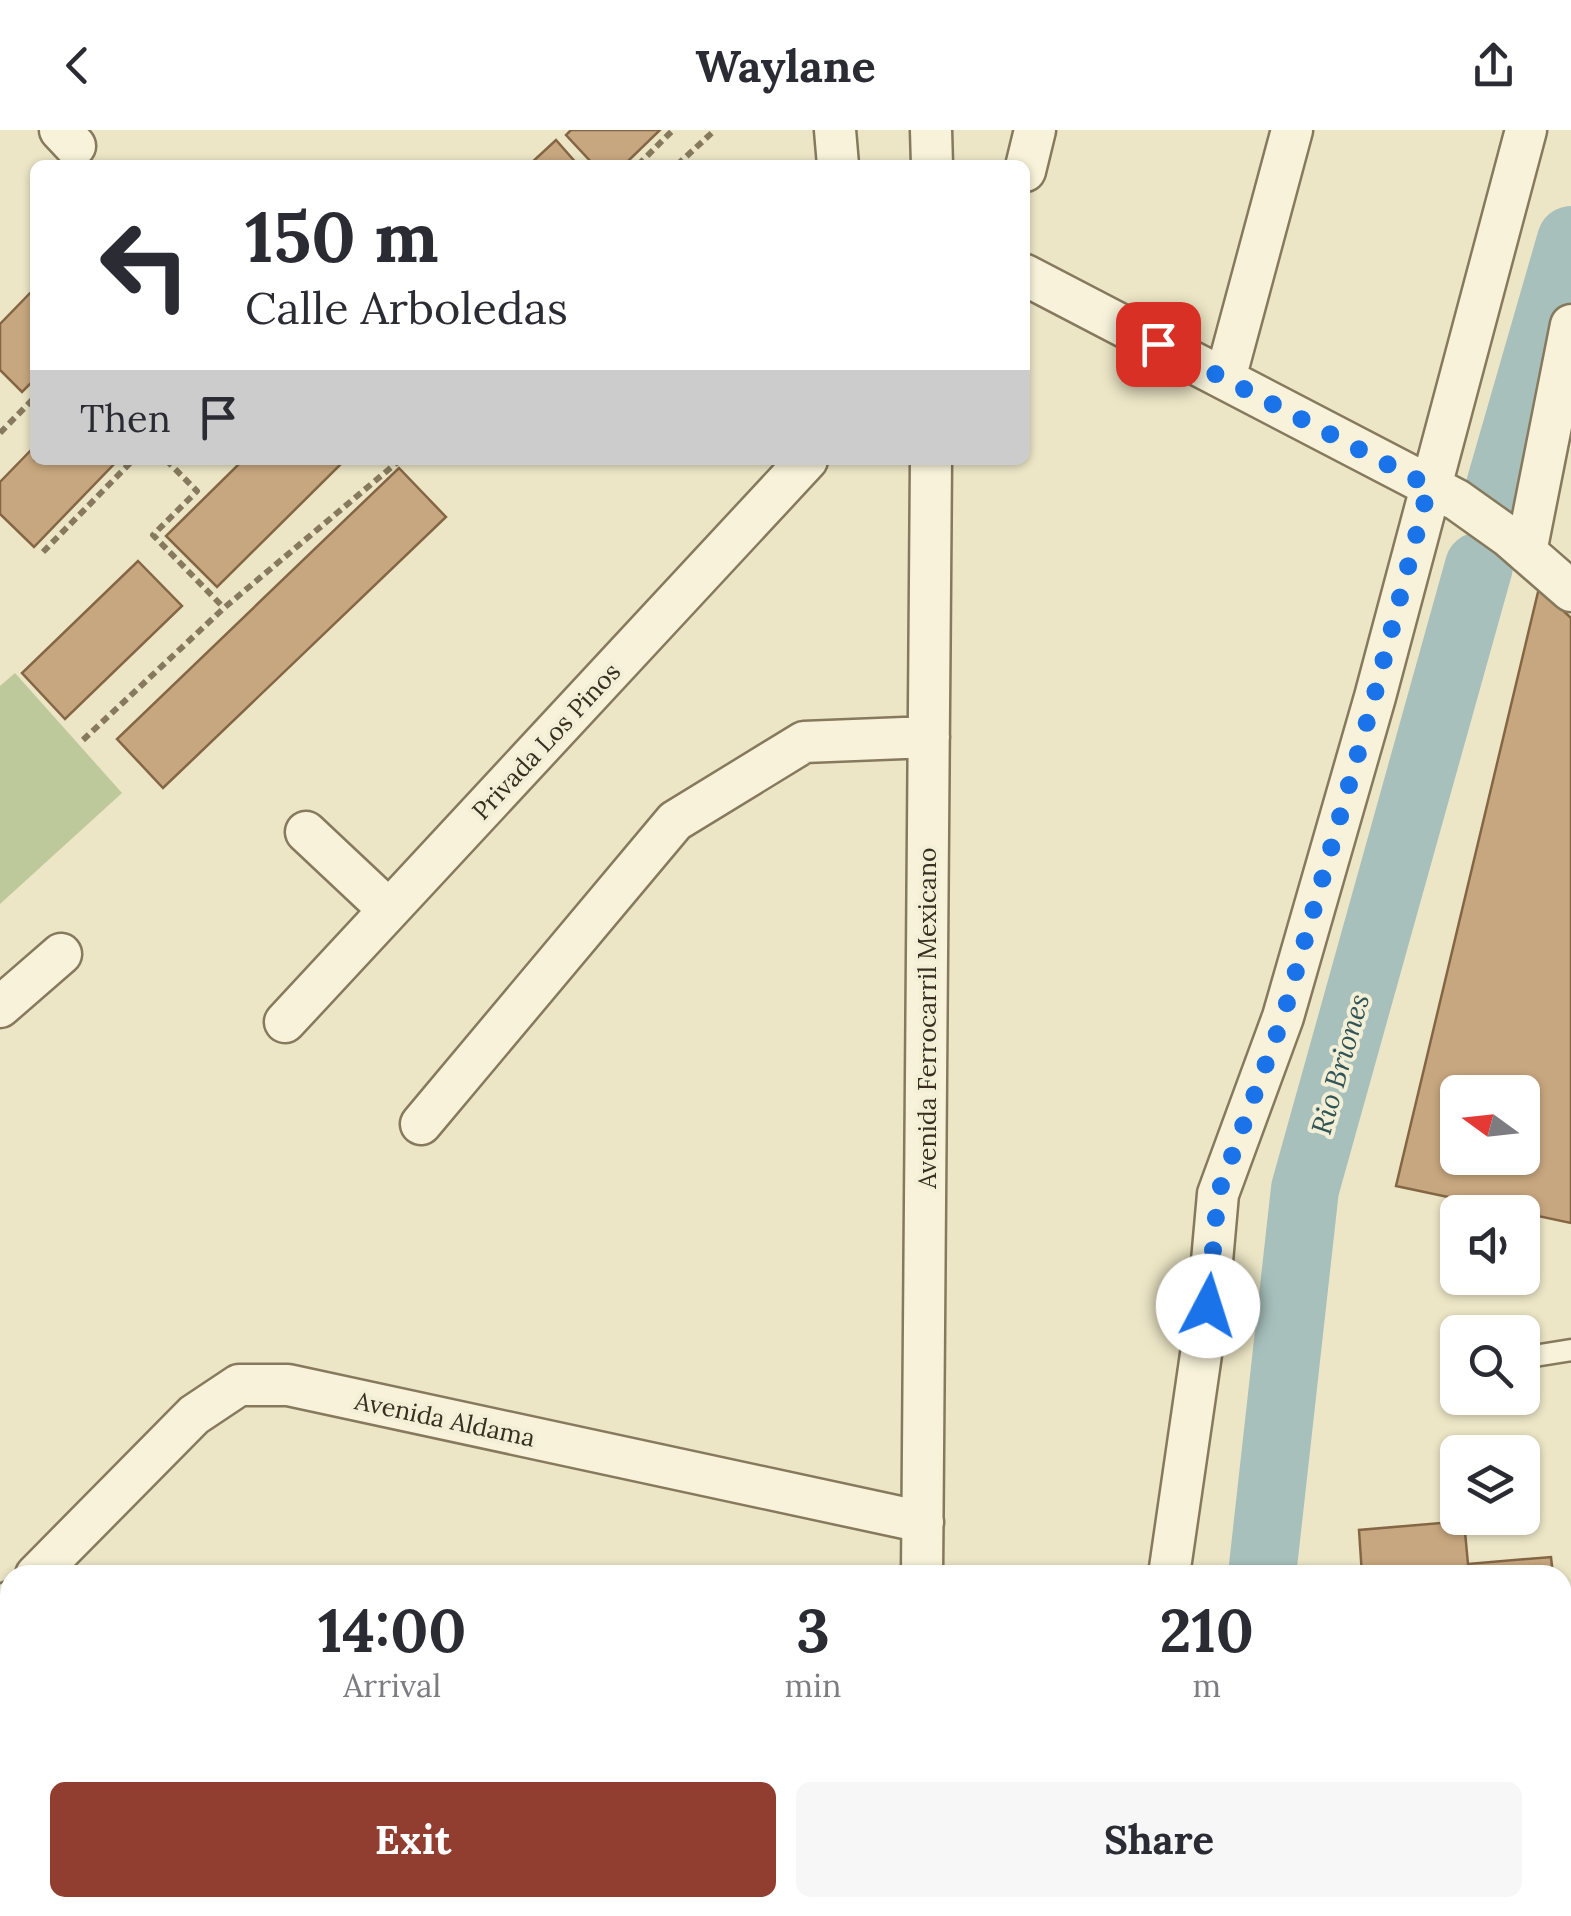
<!DOCTYPE html>
<style>
body{margin:0;font-family:Lora,serif;background:#f7f7f7;color:#2b2b33;height:100vh;display:flex;flex-direction:column;font-size:38px;white-space:nowrap}
*{box-sizing:border-box;margin:0}
p{font-size:32px;color:#7c7c81}
.icon{flex:none;width:55px;height:55px;fill:none;stroke:currentColor;stroke-width:2;stroke-linecap:round;stroke-linejoin:round}
.map{position:relative;flex:1;overflow:hidden}
.details{position:absolute;left:0px;top:1435px;width:1572px;height:352px;display:flex;flex-direction:column;background:#fff;border-radius:30px 30px 0 0;box-shadow:0 2px 8px #0004}
.details>*{flex:none}
.guide{position:absolute;left:30px;top:30px;width:1000px;height:305px;border-radius:15px;box-shadow:0 2px 8px #0004;background:#fff;color:#2b2b33;overflow:hidden}
.needle{width:65px;rotate:285deg}
.fabs{position:absolute;left:1440px;top:945px;display:grid;gap:20px}
.fabs a{display:grid;place-items:center;width:100px;height:100px;border-radius:15px;background:#fff;box-shadow:0 2px 8px #0004;font-size:50px}
.pin{position:absolute;display:grid;place-items:center;width:85px;height:85px;color:#fff;margin:-42px;border-radius:20px;box-shadow:0 5px 15px #0006}
.me{position:absolute;width:110px;margin:-55px;rotate:5deg;stroke-linejoin:round;filter:drop-shadow(0 0 8px #0008)}
.turn{display:flex;align-items:center;gap:35px;height:210px;padding:0 50px;font-size:45px}
.turn .icon{width:130px;height:130px;stroke-width:2.5}
.turn b{display:block;font-size:70px;line-height:85px}
.then{display:flex;align-items:center;height:95px;padding:0 50px;background:#0003;gap:20px;font-size:38px}
.eta{display:flex;justify-content:space-evenly;align-items:center;height:170px;text-align:center}
.eta b{font-size:60px;font-weight:700;line-height:70px}
.primary-button{display:flex;gap:20px;margin-top:auto;padding:20px 50px}
.primary-button a{flex:1;height:115px;border-radius:15px;background:#913e31;color:#fff;font-size:40px;font-weight:700;line-height:115px;text-align:center}
.primary-button a+a{background:#f7f7f7;color:#2b2b33}
header{display:flex;justify-content:space-between;align-items:center;height:130px;padding:0 50px;background:#fff;font-size:45px;font-weight:700}
.map>svg:first-child{display:block}
.green{fill:#bdc99b}
.lines{fill:none;stroke-linecap:round;stroke-linejoin:round}
.river{stroke:#a7c0bc;stroke-width:68}
.building{fill:#c7a77f;stroke:#846644;stroke-width:2.5;fill-rule:evenodd}
.lane-casing{stroke:#86795d;stroke-width:25}
.street-casing{stroke:#86795d;stroke-width:45}
.primary-casing{stroke:#544631;stroke-width:60}
.path{stroke:#86795d;stroke-width:6;stroke-dasharray:8 5;stroke-linecap:butt}
.lane{stroke:#f7f2d9;stroke-width:20}
.street{stroke:#f7f2d9;stroke-width:40}
.primary{stroke:#ecdfa1;stroke-width:55}
.route{stroke:#1a73e8;stroke-width:18;stroke-dasharray:0 32.4}
.labels{text-anchor:middle;stroke-width:8;stroke-linejoin:round;paint-order:stroke}
.street-label{font-size:25px;fill:#372e20;stroke:#f3efd6}
.water-label{font-size:28px;font-style:italic;fill:#305356;stroke:#f3efd6}
</style>
<header><svg class="icon" aria-label="back" viewBox="0 0 24 24"><path d="M15 5l-7 7 7 7"/></svg>Waylane<svg class="icon" aria-label="share" viewBox="0 0 24 24"><path d="M12 15V3M7 8l5-5 5 5M5 13v7h14v-7"/></svg></header>
<div class="map">
<svg width="1571" height="1786" viewBox="0 0 1571 1786">
<rect width="100%" height="100%" fill="#ece6c6"/>
<path class="green" d="M15,543L122,663L0,774V556Z"/>
<g class="lines">
<path class="river" d="M1500,356L1571,110
M1262,1445L1305,1059L1479,436
M1249,1778L1256,1786"/>
</g>
<path class="building" d="M571,0H660L624,35H594L566,5Z
M556,10L578,35H529Z
M35,158V249L22,262L0,240V194Z
M35,316V330H118L34,417L0,384V352Z
M243,330H345L217,457L166,406Z
M399,338L446,387L163,658L117,609Z
M138,431L182,476L65,589L22,543Z
M1539,458L1571,488V1093L1396,1056ZM1458,962H1522V1028H1458Z
M1464,1391L1468,1434L1551,1427L1553,1445H1362L1359,1400Z"/>
<g class="lines">
<g class="lane-casing">
<path id="lane" d="M1522,1228L1571,1220"/>
</g>
<g class="street-casing">
<path id="street" d="M60,0L75,16
M835,0L838,35
M931,0L932,35
M1025,41L1035,0
M1025,145L1457,370L1509,407L1571,461
M1225,249L1292,0
M1526,422L1571,195
M306,702L389,780
M0,877L61,824
M285,892L807,330
M421,994L675,691L804,612L929,607
M36,1445L194,1285L239,1255H288L923,1392
M922,1445L931,330
M1169,1445L1208,1176L1218,1064L1283,887L1375,567L1526,0
M0,1484L10,1472
M331,1778L339,1786
M1179,1778L1181,1786
M920,1786V1778"/>
</g>
<g class="primary-casing">
<path id="primary" d="M1562,1602L1571,1595
M1562,1695L1571,1688
M1345,1786L1355,1778
M1460,1786L1469,1778"/>
</g>
<path class="path" d="M638,35L673,0
M677,35L715,0
M0,303L35,267
M166,330L197,361L153,405L224,478
M43,422L133,330
M83,610L224,478L400,330"/>
<use href="#lane" class="lane"/>
<use href="#street" class="street"/>
<use href="#primary" class="primary"/>
</g>
<g class="lines">
<path class="route" d="M1158,214L1429,356L1374,567L1283,887L1218,1064L1208,1176"/>
</g>
<g class="labels">
<g class="street-label">
<text transform="translate(546 611) rotate(-47)" y="9">Privada Los Pinos</text>
<text transform="translate(927 888) rotate(-90)" y="9">Avenida Ferrocarril Mexicano</text>
<text transform="translate(445 1289) rotate(12)" y="9">Avenida Aldama</text>
</g>
<g class="water-label">
<text transform="translate(1340 934) rotate(-74)" y="10">Rio Briones</text>
</g>
</g>
</svg>
<div class="fabs">
<a><svg class="needle" viewBox="-14 -14 28 28"><path d="M0-13l5 13h-10z" fill="#e53935"/><path d="M0 13l5-13h-10z" fill="#7c7c81"/></svg></a>
<a><svg class="icon" aria-label="sound" viewBox="0 0 24 24"><path d="M4 9h4l5-4v14l-5-4H4zM17 9q2 3 0 6"/></svg></a>
<a><svg class="icon" aria-label="search" viewBox="0 0 24 24"><circle cx="10" cy="10" r="6"/><path d="M15 15l6 6"/></svg></a>
<a><svg class="icon" aria-label="layers" viewBox="0 0 24 24"><path d="M12 4l9 5-9 5-9-5zM3 14l9 5 9-5"/></svg></a>
</div>
<div class="pin" style="left:1158px;top:214px;background:#d93025"><svg class="icon" aria-label="arrive" viewBox="0 0 24 24"><path d="M6 21V4h12l-3 4 3 4H6"/></svg></div>
<svg class="me" style="left:1208px;top:1176px" viewBox="-20 -20 40 40"><circle r="19" fill="#fff"/><path d="M0-13L10 11 0 6-10 11z" fill="#1a73e8"/></svg>
<div class="guide">
<div class="turn"><svg class="icon" aria-label="left" viewBox="0 0 24 24"><path d="M17 20v-9H6M10 6l-5 5 5 5"/></svg><div><b>150 m</b>Calle Arboledas</div></div>
<div class="then">Then<svg class="icon" aria-label="arrive" viewBox="0 0 24 24"><path d="M6 21V4h12l-3 4 3 4H6"/></svg></div>
</div>
<section class="details">
<div class="eta">
<div><b>14:00</b><p>Arrival</p></div>
<div><b>3</b><p>min</p></div>
<div><b>210</b><p>m</p></div>
</div>
<div class="primary-button"><a>Exit</a><a>Share</a></div>
</section>
</div>
